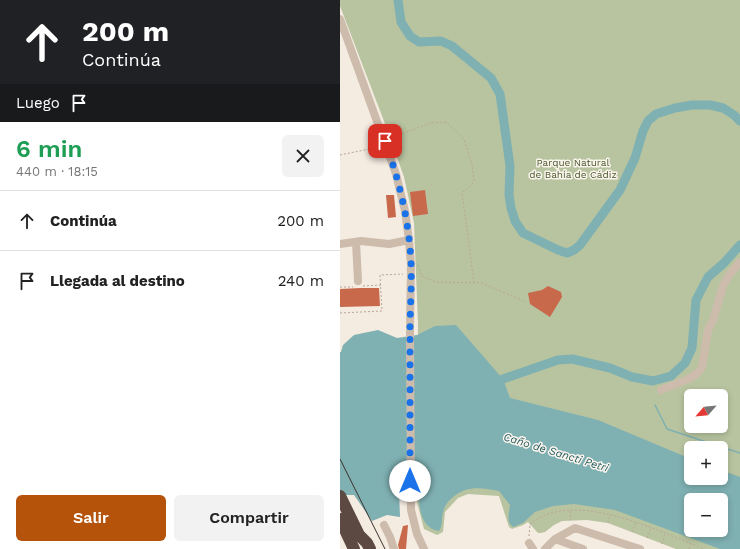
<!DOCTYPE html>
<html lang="es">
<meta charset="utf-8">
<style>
body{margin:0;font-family:"Work Sans",sans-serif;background:#f2f2f2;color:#222;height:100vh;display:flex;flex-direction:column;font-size:15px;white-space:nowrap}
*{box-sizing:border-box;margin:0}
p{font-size:13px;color:#767676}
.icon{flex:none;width:22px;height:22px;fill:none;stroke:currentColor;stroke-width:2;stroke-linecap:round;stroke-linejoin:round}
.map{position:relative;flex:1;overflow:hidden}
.drawer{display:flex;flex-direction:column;background:#fff;width:340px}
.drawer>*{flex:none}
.banner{background:#202124;color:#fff;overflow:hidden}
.needle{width:26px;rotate:243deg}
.buttons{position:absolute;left:344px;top:389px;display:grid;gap:8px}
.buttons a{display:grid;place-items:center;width:44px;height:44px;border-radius:6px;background:#fff;box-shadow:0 2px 6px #0003;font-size:20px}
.pin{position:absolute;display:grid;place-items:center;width:34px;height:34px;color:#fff;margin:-17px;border-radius:8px;box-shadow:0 2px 6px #0006}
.me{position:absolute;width:44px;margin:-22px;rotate:0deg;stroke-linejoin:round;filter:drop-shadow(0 0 3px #0008)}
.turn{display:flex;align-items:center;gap:14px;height:84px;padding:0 16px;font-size:18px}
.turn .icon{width:52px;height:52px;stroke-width:2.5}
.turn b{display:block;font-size:28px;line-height:34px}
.then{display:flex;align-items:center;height:38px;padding:0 16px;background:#0003;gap:8px;font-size:15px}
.round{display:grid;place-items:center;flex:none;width:42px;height:42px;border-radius:6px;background:#f2f2f2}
.summary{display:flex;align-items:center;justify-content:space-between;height:68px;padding:0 16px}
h1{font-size:24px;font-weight:600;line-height:30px;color:#1e9e55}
.button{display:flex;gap:8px;margin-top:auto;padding:8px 16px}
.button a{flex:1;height:46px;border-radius:6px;background:#b45309;color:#fff;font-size:16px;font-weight:600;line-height:46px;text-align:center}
.button a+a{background:#f2f2f2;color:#222}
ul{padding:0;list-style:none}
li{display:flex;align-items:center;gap:12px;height:60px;padding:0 16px;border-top:1px solid #e0e0e0}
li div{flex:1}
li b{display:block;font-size:15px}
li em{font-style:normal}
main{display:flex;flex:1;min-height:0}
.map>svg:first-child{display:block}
.green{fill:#b8c4a0;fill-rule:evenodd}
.water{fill:#7fb0b2;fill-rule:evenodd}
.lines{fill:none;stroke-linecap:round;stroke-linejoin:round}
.stream{stroke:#7fb0b2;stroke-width:1.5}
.river{stroke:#7fb0b2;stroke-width:9}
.building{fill:#c8694b}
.path{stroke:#b9a596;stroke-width:1;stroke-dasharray:2 2;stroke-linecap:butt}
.minor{stroke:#cdbbac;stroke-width:8}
.highway{stroke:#5c4a42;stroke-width:12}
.tram{stroke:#3b302b;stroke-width:1}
.route{stroke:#1a73e8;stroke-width:7;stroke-dasharray:0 12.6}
.labels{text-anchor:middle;stroke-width:3;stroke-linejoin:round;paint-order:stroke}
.park-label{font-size:10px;fill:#4a5a2e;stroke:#fbf5ee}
.water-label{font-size:11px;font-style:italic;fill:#1f5a5e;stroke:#fbf5ee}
</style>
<main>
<section class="drawer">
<div class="banner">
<div class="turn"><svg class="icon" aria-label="ahead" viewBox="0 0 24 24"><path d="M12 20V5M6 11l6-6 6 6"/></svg><div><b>200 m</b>Continúa</div></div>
<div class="then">Luego<svg class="icon" aria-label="arrive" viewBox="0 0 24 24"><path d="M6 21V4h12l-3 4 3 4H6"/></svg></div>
</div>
<div class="summary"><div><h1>6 min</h1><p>440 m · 18:15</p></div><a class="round"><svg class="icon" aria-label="close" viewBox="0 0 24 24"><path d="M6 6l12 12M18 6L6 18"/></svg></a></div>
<ul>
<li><svg class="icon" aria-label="ahead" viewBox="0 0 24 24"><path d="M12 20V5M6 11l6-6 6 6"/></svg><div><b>Continúa</b></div><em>200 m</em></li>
<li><svg class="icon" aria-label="arrive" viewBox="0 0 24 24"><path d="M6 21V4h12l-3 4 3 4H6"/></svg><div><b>Llegada al destino</b></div><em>240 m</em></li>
</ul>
<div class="button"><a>Salir</a><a>Compartir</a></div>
</section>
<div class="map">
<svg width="400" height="549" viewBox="0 0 400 549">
<rect width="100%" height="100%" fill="#f4ebe1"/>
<path class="green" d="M0,0H400V549H336L268,523L247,520L222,521L214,525L205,532L200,533H198L188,522L183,525L172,529L169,527L159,496L128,494L118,498L105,512L103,532L97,535L84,529L77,502L76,493L78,324L74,223L64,177L47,129L0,6ZM351,396H381V426H351ZM351,448H381V478H351ZM351,500H381V530H351Z"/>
<path class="water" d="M116,325L163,379L170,398L258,420L351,459V478H381V470L400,477V549H380L275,510L234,504L213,506L195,512L183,523L173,527C166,522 169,513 170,505L159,491C141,488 128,485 113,497C108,501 104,506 103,513C101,520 103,525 99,531C79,528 79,504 78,488L59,490L60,517L47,515L32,521L14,495H0V352H1L3,345L14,335L38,330L57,338L77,335L95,326ZM351,500H381V530H351Z"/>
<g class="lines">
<path class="stream" d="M315,405L327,429L400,453"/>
<path class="river" d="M58,0L61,22L70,36L79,42L101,41L112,46L151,78L160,94L170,166L169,195L171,208L175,221L183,233L218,250L227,253L234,250L240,245L280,190L295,158L303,131L308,121L316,114L335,108L352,105H370L383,108L394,115L400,121
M163,379L218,360L232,359L270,368L292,377L313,381L331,376L345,363L352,348L356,300L368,277L384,263L400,245"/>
</g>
<path class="building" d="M85,190L88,214L73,216L70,192Z
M46,195H54L56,217L48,218Z
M208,286L221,292L222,297L210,317L190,304L188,293L202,290Z
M20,288H39L40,306L0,307V289Z
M68,525L66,549H59L58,545L63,526Z"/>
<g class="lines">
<path class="path" d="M51,138L91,123L106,122L124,139L132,164L134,182L122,193L134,283
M0,155L29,149L38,145
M78,265L82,276L96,282L141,283L186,302
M23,286L41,285
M0,287H13
M0,313L42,311L40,275L63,274
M230,511L231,520
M268,523L270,514
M292,532L296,523
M189,536L190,524C234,488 318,531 364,549
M307,538L311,529
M322,544L325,535
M349,549L351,544"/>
<path class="minor" d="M0,19L56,174L65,211L69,240L71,265L70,328L71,510L77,534L84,549
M16,242L18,281
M0,244L21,241L49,244L69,240
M321,390C334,384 355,380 362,367L368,330L373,320L383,286L389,275L400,262
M44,525L50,537L54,549
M215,539L243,549
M189,543L193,549
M205,549L215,539L235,528L300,549"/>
<path class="highway" d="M0,496L19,535L27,543L30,549
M0,519L14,549"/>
<path class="tram" d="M0,459L45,549"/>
</g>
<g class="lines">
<path class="route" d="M45,141C59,180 69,220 71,262C72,285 70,309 70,332C70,382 70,431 70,481"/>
</g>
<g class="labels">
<g class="park-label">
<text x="233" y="166">Parque Natural<tspan x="233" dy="12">de Bahía de Cádiz</tspan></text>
</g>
<g class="water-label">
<text transform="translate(216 452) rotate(17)" y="4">Caño de Sancti Petri</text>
</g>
</g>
</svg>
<div class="buttons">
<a><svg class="needle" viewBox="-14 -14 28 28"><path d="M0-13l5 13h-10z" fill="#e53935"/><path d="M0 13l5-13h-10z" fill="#767676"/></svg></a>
<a>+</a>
<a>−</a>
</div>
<div class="pin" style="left:45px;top:141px;background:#d93025"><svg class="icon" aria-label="arrive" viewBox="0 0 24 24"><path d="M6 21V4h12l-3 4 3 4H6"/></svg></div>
<svg class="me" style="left:70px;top:481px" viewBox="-20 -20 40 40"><circle r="19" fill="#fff"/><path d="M0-13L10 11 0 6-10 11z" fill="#1a73e8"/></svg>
</div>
</main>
